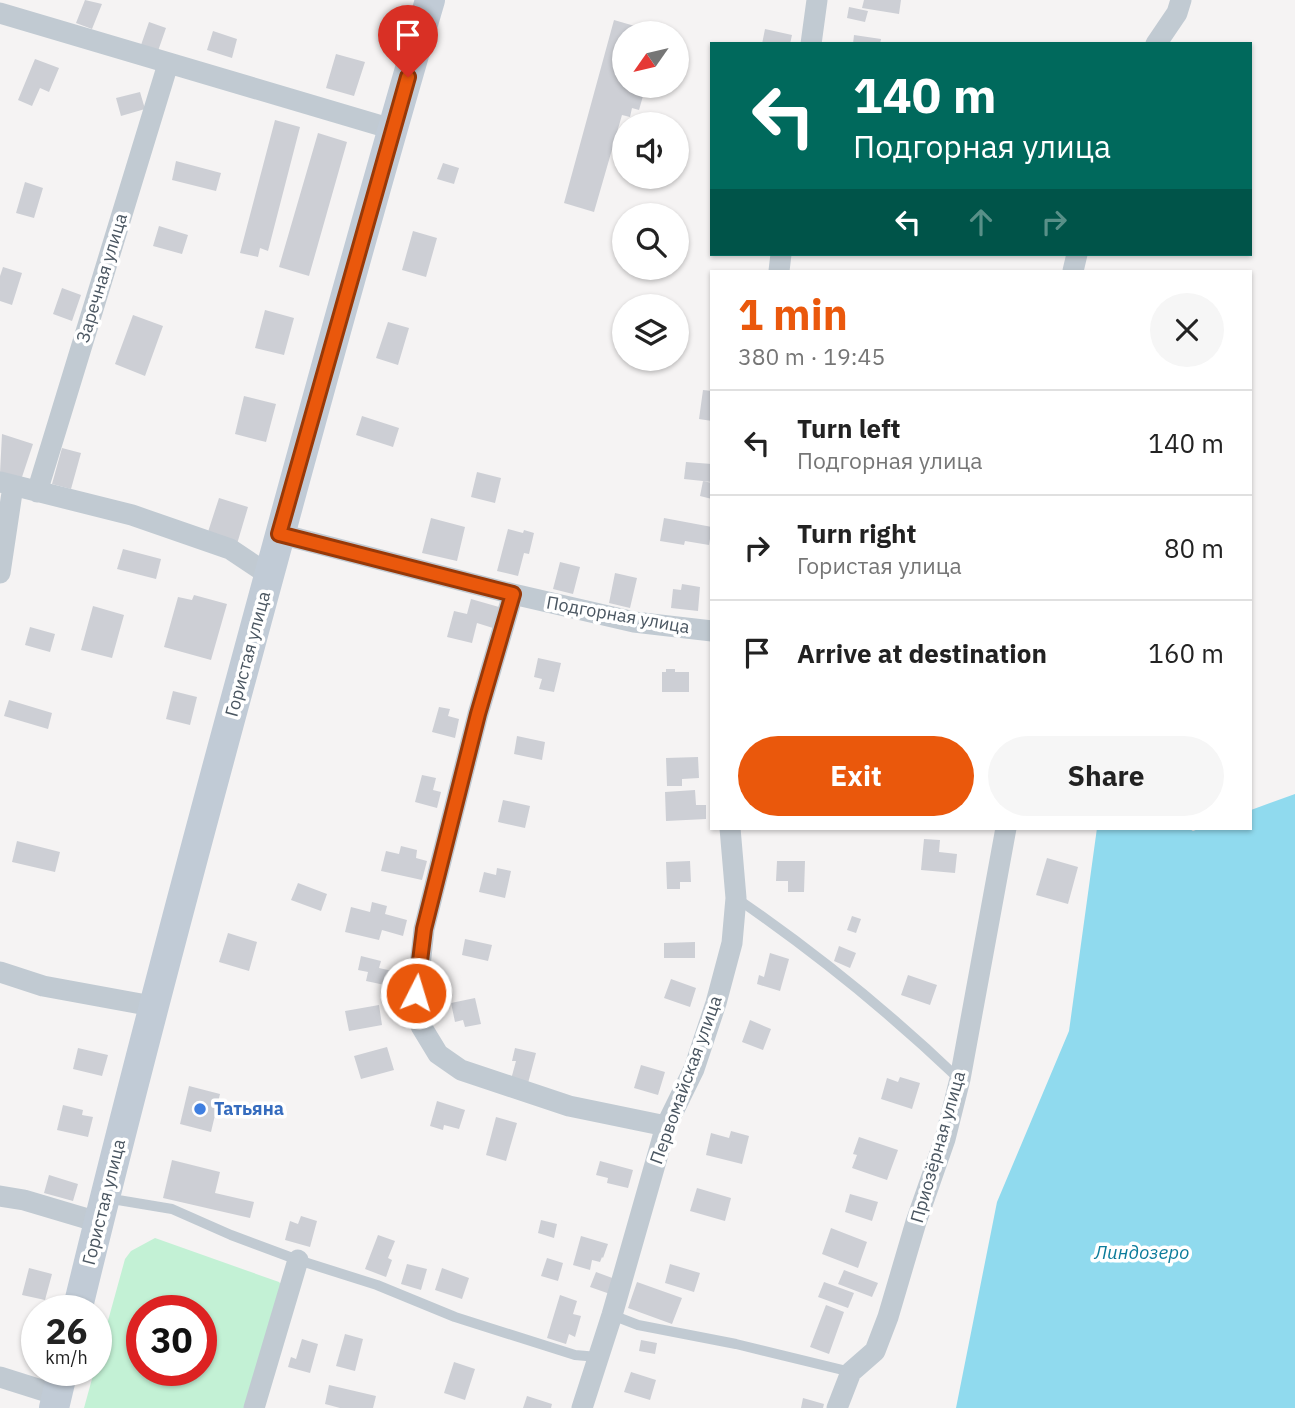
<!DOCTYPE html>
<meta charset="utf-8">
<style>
body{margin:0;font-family:"IBM Plex Sans",sans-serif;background:#f6f6f6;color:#222;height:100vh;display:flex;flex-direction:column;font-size:26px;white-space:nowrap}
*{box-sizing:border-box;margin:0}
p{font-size:23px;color:#767676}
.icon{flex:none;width:38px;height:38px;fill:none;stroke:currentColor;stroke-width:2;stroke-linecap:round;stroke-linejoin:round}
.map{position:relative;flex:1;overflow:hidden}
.drawer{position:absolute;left:710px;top:270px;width:542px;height:560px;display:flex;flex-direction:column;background:#fff;border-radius:0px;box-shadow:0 2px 5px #0004}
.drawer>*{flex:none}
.guide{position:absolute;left:710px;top:42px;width:542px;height:214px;border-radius:0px;box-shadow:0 2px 5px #0004;background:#00695c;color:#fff;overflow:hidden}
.needle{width:46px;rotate:236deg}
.buttons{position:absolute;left:612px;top:21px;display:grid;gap:14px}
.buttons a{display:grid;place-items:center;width:77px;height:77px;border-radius:50%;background:#fff;box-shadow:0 2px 5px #0004;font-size:35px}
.speed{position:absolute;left:21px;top:1295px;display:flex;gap:14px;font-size:35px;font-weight:700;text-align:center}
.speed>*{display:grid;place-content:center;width:91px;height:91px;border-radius:50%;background:#fff;box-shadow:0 2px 5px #0004;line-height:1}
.speed small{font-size:18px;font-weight:400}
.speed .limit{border:10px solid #d22;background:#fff;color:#111}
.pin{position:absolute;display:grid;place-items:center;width:60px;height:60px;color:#fff;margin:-72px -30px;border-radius:50% 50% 50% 0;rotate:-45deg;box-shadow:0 0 7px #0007}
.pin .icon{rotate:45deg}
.me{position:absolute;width:77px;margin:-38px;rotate:5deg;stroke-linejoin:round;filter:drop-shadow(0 0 5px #0008)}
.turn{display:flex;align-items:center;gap:24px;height:147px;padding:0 28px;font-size:32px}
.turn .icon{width:91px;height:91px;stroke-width:2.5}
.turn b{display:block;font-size:49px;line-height:60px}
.lanes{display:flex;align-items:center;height:66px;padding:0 28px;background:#0003;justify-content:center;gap:35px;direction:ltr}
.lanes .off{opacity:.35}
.round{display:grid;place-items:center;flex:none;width:74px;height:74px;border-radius:37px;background:#f6f6f6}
.overview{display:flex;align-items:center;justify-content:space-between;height:119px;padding:0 28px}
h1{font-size:42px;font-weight:700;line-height:52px;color:#ea580c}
.cta{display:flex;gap:14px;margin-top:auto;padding:14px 28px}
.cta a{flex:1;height:80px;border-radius:42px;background:#ea580c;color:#fff;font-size:28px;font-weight:700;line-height:80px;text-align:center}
.cta a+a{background:#f6f6f6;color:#222}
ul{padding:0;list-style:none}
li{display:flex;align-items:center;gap:21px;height:105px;padding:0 28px;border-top:2px solid #e0e0e0}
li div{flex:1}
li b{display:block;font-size:26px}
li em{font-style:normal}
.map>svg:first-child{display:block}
.green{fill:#c3f1d5;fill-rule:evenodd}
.water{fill:#90daee}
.building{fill:#cdcfd5}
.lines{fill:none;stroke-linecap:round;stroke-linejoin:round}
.lane{stroke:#c1cad2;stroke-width:10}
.street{stroke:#c1cad2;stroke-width:21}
.secondary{stroke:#c1cbd6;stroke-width:30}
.route-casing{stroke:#983908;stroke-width:18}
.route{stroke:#ea580c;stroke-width:12}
.shop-dot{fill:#3f7fe0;stroke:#fff;stroke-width:2.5}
.labels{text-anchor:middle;stroke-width:7;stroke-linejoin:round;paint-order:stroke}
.street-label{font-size:18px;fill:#4a5661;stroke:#fff}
.shop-label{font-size:18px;font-weight:bold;fill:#366cbe;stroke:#fff;text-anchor:start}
.water-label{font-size:19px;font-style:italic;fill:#0c7c9b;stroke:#fff}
</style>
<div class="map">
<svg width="1295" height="1408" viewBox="0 0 1295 1408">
<rect width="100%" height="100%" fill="#f5f3f3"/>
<path class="green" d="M155,1238L279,1282L286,1290L256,1408H84L125,1259L131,1251ZM142,1311H201V1370H142Z"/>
<path class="water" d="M1295,794V1408H956L997,1202L1069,1031L1097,828H1188L1193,831L1201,828H1251V810Z"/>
<path class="building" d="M85,0L102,4L92,29L76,23Z
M864,0H901L899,14L862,8Z
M849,7L868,11L865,22L847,18Z
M614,20L645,29L644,33H625V86L645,89L639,110L632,108L630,117L622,115L594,212L564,203Z
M149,22L166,28L158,51L141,45Z
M765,29L792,35L790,44H762Z
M213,31L237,39L232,58L207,50Z
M854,35L881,39L880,44H853Z
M336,54L365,62L354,96L326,88Z
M35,59L59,68L49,92L40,88L32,106L18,100Z
M140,92L145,109L121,116L116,98Z
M275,120L300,127L268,251L260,248L258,257L240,253Z
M318,133L347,142L309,276L279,267Z
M176,161L221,173L216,191L172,180Z
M443,163L459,168L454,184L437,179Z
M25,182L43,188L34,218L16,213Z
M159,226L188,235L182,254L153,246Z
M413,231L437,238L426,277L402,270Z
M3,267L22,273L12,305L0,301V276Z
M62,288L81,295L72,321L53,314Z
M265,310L294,318L284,355L255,348Z
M133,315L163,326L145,376L115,364Z
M388,322L409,328L398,365L376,358Z
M703,390L712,391V421L699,419Z
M244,396L276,404L266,442L235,434Z
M362,416L399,428L393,447L356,435Z
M2,434L33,444L21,480L0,473Z
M62,448L81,453L71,489L52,484Z
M686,462L712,464V482L684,479Z
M477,472L501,478L495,503L471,497Z
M703,481L712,483V499L700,496Z
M219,498L248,507L237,544L207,535Z
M431,518L465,527L457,561L422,553Z
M664,518L712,527L709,545L685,541L684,545L660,541Z
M508,529L523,533L524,530L534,533L529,554L524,553L518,576L497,571Z
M123,549L161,559L156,579L117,569Z
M560,562L580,567L573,594L553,589Z
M615,573L637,578L630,608L609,603Z
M682,584L700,587L698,611L671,608L673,589L681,590Z
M194,595L227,604L211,660L164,647L178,597L192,600Z
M471,599L499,607L493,628L477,623L472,643L447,637L454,611L467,614Z
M93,606L124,615L112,658L81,650Z
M30,627L55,634L50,652L25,645Z
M538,658L561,663L554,692L539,689L542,679L534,677Z
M666,669H675V672H689V692H662V672H666Z
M173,691L197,697L190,725L166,719Z
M9,700L52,713L48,729L4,716Z
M439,707L450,709L448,716L459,719L455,738L432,732Z
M517,736L545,742L542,760L514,754Z
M698,757L699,778L682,779V786H667L666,758Z
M422,775L436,778L433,790L441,792L437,808L415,802Z
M695,790L696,805H706V819L666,821L665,792Z
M503,800L530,806L525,828L498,822Z
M924,839L940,840L939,852L957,854L955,873L921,870Z
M17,841L60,852L55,872L12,862Z
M401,846L417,850L416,858L427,861L422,880L381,871L386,851L399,854Z
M1047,858L1078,867L1068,904L1036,895Z
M690,861L691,882H680V889H667L666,862Z
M777,861H805L804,892H788V881H776Z
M497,868L511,871L505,898L479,892L484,872L496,875Z
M298,883L327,894L321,911L291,900Z
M372,902L387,906L385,914L407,920L403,936L382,930L379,940L345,932L351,907L370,912Z
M852,916L861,919L856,933L847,930Z
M228,933L257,942L249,971L219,962Z
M465,939L492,945L488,961L462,955Z
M695,942V958H664V943Z
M839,946L856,953L850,968L834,961Z
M770,953L789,959L780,991L757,984L759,975L764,977Z
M361,956L381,961L379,968L397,972L394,987L366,981L368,972L358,970Z
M908,975L937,985L930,1005L901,995Z
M671,979L696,988L690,1007L664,998Z
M475,998L481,1024L465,1027L463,1020L455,1022L451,1003Z
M379,1005L382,1025L349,1031L345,1011Z
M750,1020L771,1029L763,1050L742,1042Z
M387,1047L394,1070L361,1079L354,1056Z
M78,1048L108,1055L102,1076L73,1069Z
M515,1048L536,1053L527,1087L510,1083L516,1061H512Z
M641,1065L665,1072L658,1095L634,1088Z
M900,1077L920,1083L912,1109L881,1099L887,1078L898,1082Z
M189,1086L220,1094L211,1132L180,1124Z
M437,1101L465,1110L459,1129L444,1125L443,1130L430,1126Z
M63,1105L83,1110L82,1115L93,1117L88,1137L57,1130Z
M496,1117L517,1123L506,1161L486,1155Z
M731,1131L749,1136L742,1164L706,1155L711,1133L729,1138Z
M859,1137L898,1150L887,1180L852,1168L857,1155L853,1154Z
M172,1160L220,1172L215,1193L254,1202L250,1218L163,1198Z
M600,1161L633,1170L628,1188L607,1183L608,1178L596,1175Z
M49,1175L78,1184L73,1201L44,1193Z
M697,1188L731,1198L725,1221L690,1211Z
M850,1194L878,1202L872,1221L845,1212Z
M301,1216L317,1221L310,1247L285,1240L290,1221L298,1224Z
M541,1220L557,1224L554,1238L538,1233Z
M831,1228L867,1242L858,1268L822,1254Z
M378,1235L395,1241L388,1258L392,1260L386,1277L365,1269Z
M581,1236L608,1244L603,1258L602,1257L600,1262L592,1260L590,1270L573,1265Z
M547,1258L563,1263L558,1281L541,1276Z
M407,1264L427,1269L421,1290L401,1284Z
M670,1264L700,1273L694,1292L665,1283Z
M29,1268L52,1274L45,1300L22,1295Z
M442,1268L469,1278L462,1299L435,1290Z
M844,1270L878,1283L872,1297L838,1284Z
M596,1272L615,1279L610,1294L590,1287Z
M637,1282L682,1298L672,1324L628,1308Z
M824,1282L854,1293L848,1308L818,1297Z
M560,1295L577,1301L573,1314L581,1316L575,1337L569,1334L566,1344L547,1338Z
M826,1305L844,1312L829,1354L810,1347Z
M345,1334L363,1339L355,1371L336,1366Z
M302,1339L318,1344L310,1373L288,1367L291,1357L296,1359Z
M641,1340L657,1343L655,1354L639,1351Z
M454,1362L475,1369L465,1400L444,1393Z
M631,1372L656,1380L650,1400L624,1392Z
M329,1385L376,1396L373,1408H340L325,1404Z
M527,1396L552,1404L551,1408H523Z
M803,1398L824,1404L823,1408H801Z"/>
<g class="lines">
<path class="lane" d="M736,898C816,953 889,1012 959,1079
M106,1198L172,1209L231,1235L298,1260L377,1285L455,1317L575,1355L598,1357
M612,1315L638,1325L736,1344L851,1372"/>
<path class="street" d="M0,13L392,129
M811,44L817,0
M1156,44L1177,13L1181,0
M779,271L781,254
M1073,271L1077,254
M0,482L132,515L230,549L269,575
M37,492L168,64
M280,534L513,594L634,622L712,631
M0,573L13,486
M513,594L478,714L424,929L417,993L421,1026L438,1054L461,1070L569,1106L666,1126
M0,972L43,986L152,1006
M0,1196L24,1200L98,1222
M0,1377L57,1395
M254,1408L298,1260
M582,1408L612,1315L666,1126L694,1069L716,1003L732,943L736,898L730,828
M837,1408L851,1372L875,1351L888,1317L916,1222L945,1139L960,1079L1006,828"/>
<path class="secondary" d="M77,1311C130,1092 188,874 247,657C306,438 366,218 430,0
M54,1408L63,1370"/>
</g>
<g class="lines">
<g class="route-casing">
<path id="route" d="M408,77L279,534L513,594L478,714L424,929L416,993"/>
</g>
<use href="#route" class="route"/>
</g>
<circle class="shop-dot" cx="200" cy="1109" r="7"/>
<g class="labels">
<g class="street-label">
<text transform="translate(102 278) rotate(-73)" y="6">Заречная улица</text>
<text transform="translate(618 615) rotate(10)" y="6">Подгорная улица</text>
<text transform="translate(248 654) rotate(-75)" y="6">Гористая улица</text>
<text transform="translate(686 1080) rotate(-70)" y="6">Первомайская улица</text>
<text transform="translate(938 1147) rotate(-74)" y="6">Приозёрная улица</text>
<text transform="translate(104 1202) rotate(-76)" y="6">Гористая улица</text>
</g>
<g class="shop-label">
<text x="214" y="1115">Татьяна</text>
</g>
<g class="water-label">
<text x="1142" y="1259">Линдозеро</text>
</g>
</g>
</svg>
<div class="buttons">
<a><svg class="needle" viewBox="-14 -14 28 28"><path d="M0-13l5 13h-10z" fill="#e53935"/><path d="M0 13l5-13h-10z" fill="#767676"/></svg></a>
<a><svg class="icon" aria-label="sound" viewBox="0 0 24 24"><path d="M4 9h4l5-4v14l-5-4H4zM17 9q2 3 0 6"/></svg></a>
<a><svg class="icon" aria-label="search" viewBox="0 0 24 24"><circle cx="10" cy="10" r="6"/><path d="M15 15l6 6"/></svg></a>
<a><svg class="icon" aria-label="layers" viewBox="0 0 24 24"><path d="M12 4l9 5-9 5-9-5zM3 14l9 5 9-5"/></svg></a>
</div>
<div class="speed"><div>26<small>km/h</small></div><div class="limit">30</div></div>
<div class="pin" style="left:408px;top:77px;background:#d93025"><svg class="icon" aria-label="arrive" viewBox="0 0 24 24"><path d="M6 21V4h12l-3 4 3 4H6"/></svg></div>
<svg class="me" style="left:416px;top:993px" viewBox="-20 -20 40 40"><circle r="17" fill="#ea580c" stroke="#fff" stroke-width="3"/><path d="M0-11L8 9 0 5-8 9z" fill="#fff"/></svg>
<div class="guide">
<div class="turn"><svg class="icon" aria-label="left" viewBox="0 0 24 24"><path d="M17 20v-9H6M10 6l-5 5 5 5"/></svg><div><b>140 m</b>Подгорная улица</div></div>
<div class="lanes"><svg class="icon" aria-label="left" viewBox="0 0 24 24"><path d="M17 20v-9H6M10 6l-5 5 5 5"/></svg><svg class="icon off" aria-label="ahead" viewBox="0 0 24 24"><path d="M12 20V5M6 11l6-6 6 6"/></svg><svg class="icon off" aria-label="right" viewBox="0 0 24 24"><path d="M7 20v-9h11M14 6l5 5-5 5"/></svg></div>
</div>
<section class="drawer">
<div class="overview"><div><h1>1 min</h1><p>380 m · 19:45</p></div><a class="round"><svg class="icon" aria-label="close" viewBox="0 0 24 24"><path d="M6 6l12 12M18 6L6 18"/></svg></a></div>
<ul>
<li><svg class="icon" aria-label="left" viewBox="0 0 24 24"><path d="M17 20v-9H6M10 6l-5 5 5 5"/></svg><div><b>Turn left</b><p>Подгорная улица</p></div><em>140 m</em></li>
<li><svg class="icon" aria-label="right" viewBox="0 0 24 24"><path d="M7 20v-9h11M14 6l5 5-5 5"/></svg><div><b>Turn right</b><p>Гористая улица</p></div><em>80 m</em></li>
<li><svg class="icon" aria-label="arrive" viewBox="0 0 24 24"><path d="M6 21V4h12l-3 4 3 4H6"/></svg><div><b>Arrive at destination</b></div><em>160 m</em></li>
</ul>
<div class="cta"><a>Exit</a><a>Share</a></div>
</section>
</div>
